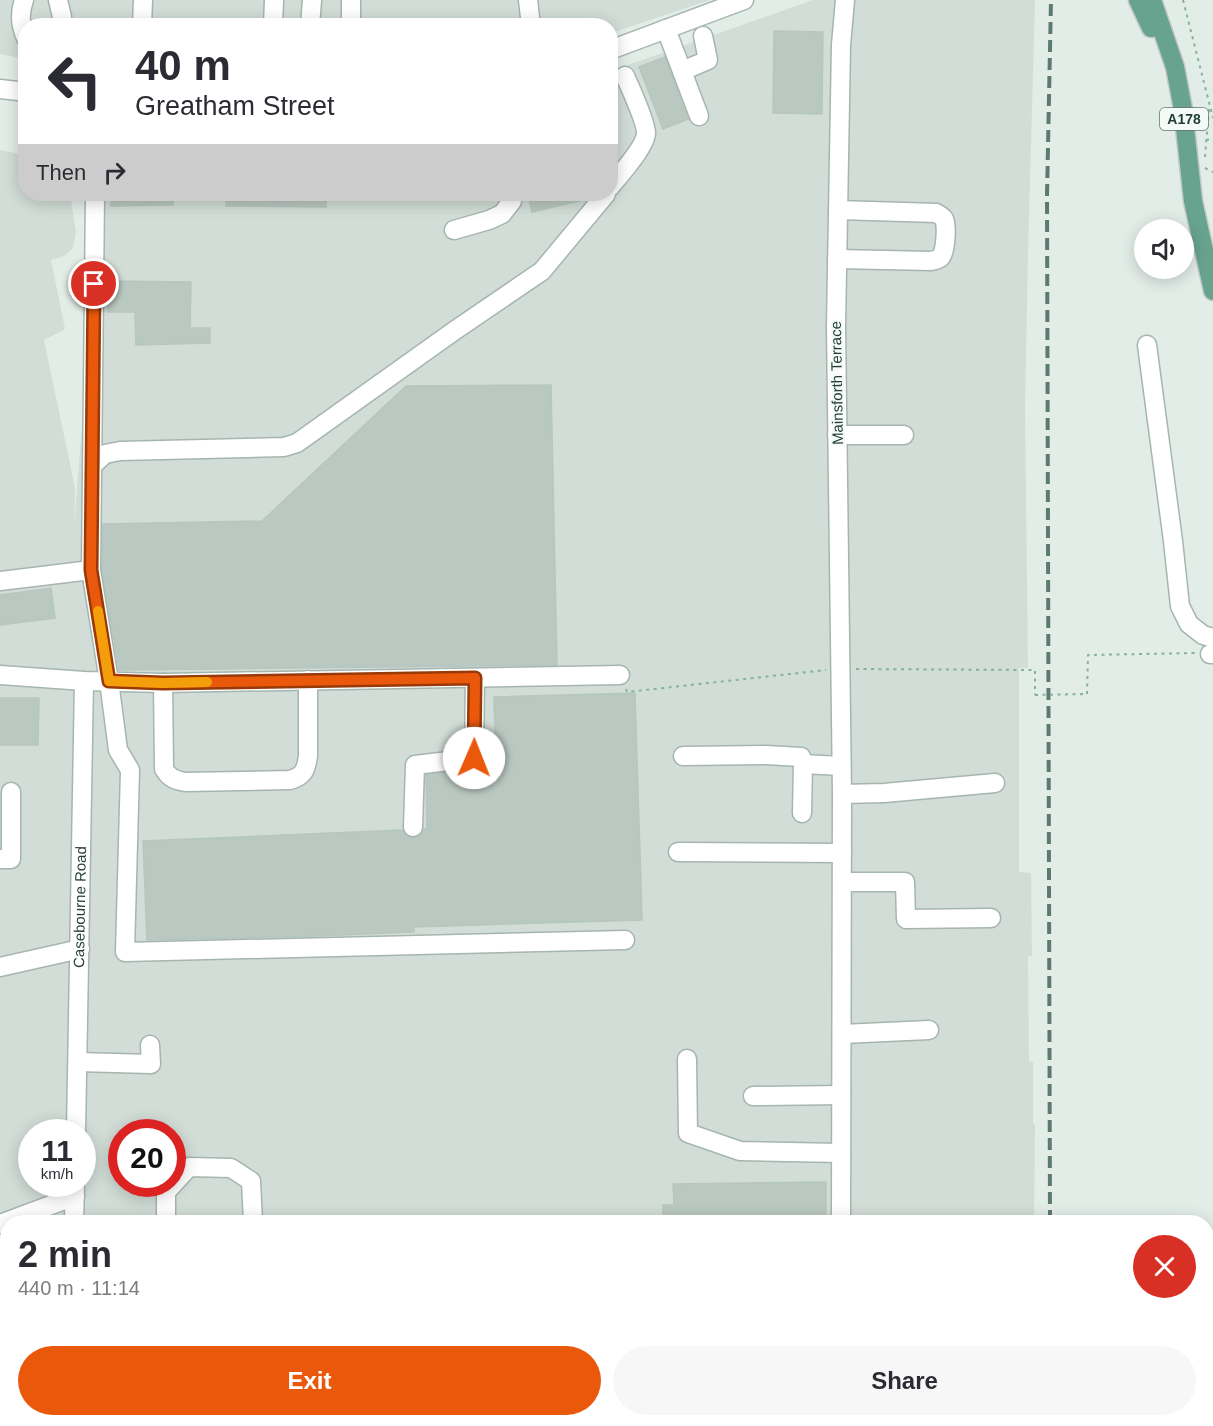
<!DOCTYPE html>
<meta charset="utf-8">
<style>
body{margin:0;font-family:Helvetica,sans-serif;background:#f7f7f7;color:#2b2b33;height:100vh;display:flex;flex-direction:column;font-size:22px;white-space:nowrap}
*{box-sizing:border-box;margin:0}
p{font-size:20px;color:#7c7c81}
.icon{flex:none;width:33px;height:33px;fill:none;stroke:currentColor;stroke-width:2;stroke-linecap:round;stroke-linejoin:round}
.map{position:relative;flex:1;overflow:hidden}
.details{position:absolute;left:0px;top:1215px;width:1214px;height:212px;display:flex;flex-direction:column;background:#fff;border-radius:24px 24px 0 0;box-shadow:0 3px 15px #0003}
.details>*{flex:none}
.guide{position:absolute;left:18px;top:18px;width:600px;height:183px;border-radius:24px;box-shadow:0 3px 15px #0003;background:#fff;color:#2b2b33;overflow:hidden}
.controls{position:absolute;left:1134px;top:219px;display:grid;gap:12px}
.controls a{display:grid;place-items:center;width:60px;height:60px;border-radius:50%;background:#fff;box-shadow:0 3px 15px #0003;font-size:30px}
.speed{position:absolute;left:18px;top:1119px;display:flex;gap:12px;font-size:30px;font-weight:700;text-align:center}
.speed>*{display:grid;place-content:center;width:78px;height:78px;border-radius:50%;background:#fff;box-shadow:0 3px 15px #0003;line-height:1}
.speed small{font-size:15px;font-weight:400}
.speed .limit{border:9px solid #d22;background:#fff;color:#111}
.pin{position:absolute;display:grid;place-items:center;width:51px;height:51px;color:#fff;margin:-26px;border:3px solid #fff;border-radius:50%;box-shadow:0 2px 6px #0007}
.me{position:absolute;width:66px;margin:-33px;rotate:1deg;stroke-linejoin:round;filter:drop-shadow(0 0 4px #0008)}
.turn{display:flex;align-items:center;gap:21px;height:126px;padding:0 18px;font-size:27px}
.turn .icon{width:78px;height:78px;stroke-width:2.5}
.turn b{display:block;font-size:42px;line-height:51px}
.then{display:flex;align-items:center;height:57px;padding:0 18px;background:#0003;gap:12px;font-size:22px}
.round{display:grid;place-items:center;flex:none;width:63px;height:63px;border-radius:32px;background:#f7f7f7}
.headline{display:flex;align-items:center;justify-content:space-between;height:102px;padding:0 18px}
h1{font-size:36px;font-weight:800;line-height:45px}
.primary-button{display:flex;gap:12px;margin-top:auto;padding:12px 18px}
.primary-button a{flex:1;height:69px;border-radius:36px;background:#ea580c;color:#fff;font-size:24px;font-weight:800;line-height:69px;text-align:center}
.primary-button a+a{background:#f7f7f7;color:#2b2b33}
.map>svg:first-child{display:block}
.built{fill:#d2ddd7;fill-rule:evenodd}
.building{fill:#b9c8c1;stroke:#b6c7bf;stroke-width:1.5}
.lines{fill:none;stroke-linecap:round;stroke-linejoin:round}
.minor-casing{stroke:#a6b5af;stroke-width:21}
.major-casing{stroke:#c1c9c7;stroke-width:21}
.path{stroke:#84b1a0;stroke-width:2;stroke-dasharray:3 4.5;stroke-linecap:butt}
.minor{stroke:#fff;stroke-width:18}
.major{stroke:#68a390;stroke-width:18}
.rail{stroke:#5d7a71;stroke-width:4;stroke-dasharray:12 6;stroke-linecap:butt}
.path-bridge{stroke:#84b1a0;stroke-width:2;stroke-dasharray:3 4.5;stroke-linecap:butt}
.route-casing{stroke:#983908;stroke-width:15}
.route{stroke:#ea580c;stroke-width:10}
.slow{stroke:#f59e0b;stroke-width:10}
.labels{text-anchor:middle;stroke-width:4.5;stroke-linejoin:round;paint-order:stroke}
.shield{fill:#f4faf6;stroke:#627770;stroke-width:1.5}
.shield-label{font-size:14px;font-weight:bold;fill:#233f36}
.street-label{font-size:15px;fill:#233f36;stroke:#f4faf6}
</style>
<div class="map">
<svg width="1213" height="1426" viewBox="0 0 1213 1426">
<rect width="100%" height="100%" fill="#e3ede8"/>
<path class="built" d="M0,0H710L611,33L610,26H26L25,59L0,54Z
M813,0H1035L1028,253L1025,409L1028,668H1019V872L1031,873L1032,956L1028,957L1029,1061L1033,1062V1124L1035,1125L1034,1222H8V1419H1037V1426H0V150L25,155L26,194H70L76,232L73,248L64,256L51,260L65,329L44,340L75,488L74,526L101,194H610L611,71ZM32,1132H82V1184H32ZM122,1132H172V1184H122Z"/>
<path class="building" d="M774,31L823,32L822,114L773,113Z
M665,57L688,119L663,129L639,67Z
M111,194H173V205L111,206Z
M226,194H326V207L226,206Z
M528,194H592L587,199L532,212Z
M108,281L191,282L190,328H210V343L136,345L135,312H108Z
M551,385L557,665L119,670L102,569L103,524L262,521L406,386Z
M51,588L55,618L0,625V595Z
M635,693L642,920L414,927V932L316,936L147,940L143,841L402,830L408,837L412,838L418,837L422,833L424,829H427L426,775L480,768L496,767L494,697Z
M0,698H39L38,745H0Z
M826,1182V1222H663V1205H674L673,1184Z"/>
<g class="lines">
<g class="minor-casing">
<g id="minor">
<path d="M24,0C19,14 20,25 26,38"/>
<path d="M58,0L62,17L61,26"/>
<path d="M528,0L531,26"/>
<path d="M142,26L143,0"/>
<path d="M273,26L274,0"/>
<path d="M310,26L312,0"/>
<path d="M351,26V0"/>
<path d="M666,29L699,116"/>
<path d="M610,50L744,0"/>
<path d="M682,71L708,60L703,36"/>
<path d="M0,89L26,92"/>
<path d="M610,187C619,176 646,146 646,133C646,123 630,87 625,76"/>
<path d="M95,194L91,570L109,681L118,750L130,770L125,952L625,940"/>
<path d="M454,230L489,220L502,214L512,201L511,194"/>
<path d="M837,259L931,261C935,260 937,260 940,258C946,253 947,226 944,219C942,216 940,215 936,213L838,210"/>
<path d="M1147,345L1173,541L1180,606L1189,624L1203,635L1213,638"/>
<path d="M837,435H904"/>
<path d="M92,466L105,454L120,451L284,447L297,443L454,331L542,271L606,194"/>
<path d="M0,581L91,570"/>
<path d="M1210,654H1213"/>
<path d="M0,675L84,681L163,683L620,675"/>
<path d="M163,683L164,769C169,778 175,780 185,782L290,780C304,776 306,770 308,756V680"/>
<path d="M683,756L766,755L801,757L803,764"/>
<path d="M842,794L884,793L995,783"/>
<path d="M802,813L803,764L841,766"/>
<path d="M413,827L415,765L474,758L475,678"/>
<path d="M678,852L842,853"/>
<path d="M0,859H11V792"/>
<path d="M842,882H905L906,919L991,918"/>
<path d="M0,967L80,949"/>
<path d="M842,1034L929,1030"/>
<path d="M687,1059L688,1133L740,1151L841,1153"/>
<path d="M78,1062L151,1064L150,1045"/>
<path d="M753,1096L841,1095"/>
<path id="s1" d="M76,1132L84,681"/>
<path d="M74,1222L75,1184"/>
<path d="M166,1222V1192L189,1167L231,1168L251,1181L253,1222"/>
<path d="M841,1222L842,794L836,326L841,45L845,0"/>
<path d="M0,1224L75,1196"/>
<path d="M0,1305L8,1299"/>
<path d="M0,1349L8,1351"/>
<path d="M265,1419L291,1426"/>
<path d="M674,1419V1426"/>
<path d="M3,1426L5,1393L8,1386"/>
<path d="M129,1426V1419"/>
<path d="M497,1426L504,1419"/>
</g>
</g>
<g class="major-casing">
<path id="major" d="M1138,0L1151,28
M1152,0L1175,67L1183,109L1193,201L1213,291"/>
</g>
<path class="path" d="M1183,0L1213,118
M1206,140L1213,139
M1205,157L1209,108
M1205,168L1213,172
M856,669L1035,670V695
M626,689L627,692L826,670
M1087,694L1088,655L1196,653"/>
<use href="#minor" class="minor"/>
<use href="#major" class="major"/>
<path class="rail" d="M1050,1222L1047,196L1051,0
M1059,1419V1426"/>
<path class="path-bridge" d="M1035,695L1087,694"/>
</g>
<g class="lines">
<g class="route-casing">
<path id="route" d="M94,284L91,570L109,681L163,683L475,678L474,758"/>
</g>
<use href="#route" class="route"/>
<path class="slow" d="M98,611L109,681L163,683L207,682"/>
</g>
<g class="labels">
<rect class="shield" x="1160" y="108" width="48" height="22" rx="4.5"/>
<g class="shield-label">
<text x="1184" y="124">A178</text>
</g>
<g class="street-label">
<text transform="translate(837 383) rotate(-91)" y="5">Mainsforth Terrace</text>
<text dy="5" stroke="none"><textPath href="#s1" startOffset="225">Casebourne Road</textPath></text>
</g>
</g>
</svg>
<div class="controls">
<a><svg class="icon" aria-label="sound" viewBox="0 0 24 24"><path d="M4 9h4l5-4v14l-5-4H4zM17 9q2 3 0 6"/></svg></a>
</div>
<div class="speed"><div>11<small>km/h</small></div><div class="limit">20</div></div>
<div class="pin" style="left:94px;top:284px;background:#d93025"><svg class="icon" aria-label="arrive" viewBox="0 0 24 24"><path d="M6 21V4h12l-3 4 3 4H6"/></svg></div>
<svg class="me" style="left:474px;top:758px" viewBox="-20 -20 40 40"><circle r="19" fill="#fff"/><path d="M0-13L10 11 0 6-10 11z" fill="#ea580c"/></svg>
<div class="guide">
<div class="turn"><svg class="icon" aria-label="left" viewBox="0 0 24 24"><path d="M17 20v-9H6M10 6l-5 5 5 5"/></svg><div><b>40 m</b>Greatham Street</div></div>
<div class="then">Then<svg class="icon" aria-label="right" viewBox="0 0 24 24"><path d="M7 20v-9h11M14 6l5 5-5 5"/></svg></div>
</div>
<section class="details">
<div class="headline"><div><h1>2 min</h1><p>440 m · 11:14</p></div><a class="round" style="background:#d93025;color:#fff"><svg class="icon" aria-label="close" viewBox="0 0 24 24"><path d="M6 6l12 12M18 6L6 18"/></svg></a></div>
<div class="primary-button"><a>Exit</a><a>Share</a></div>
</section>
</div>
